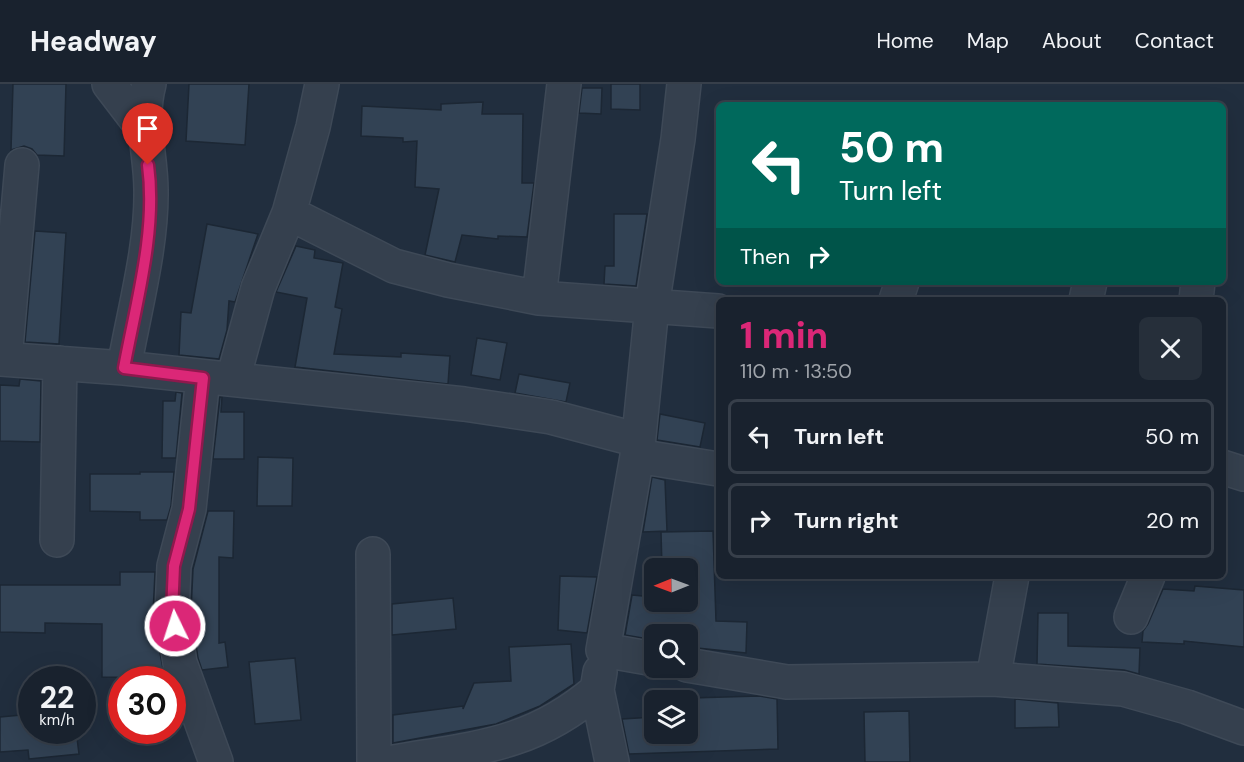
<!DOCTYPE html>
<meta charset="utf-8">
<style>
body{margin:0;font-family:"DM Sans",sans-serif;background:#262f3a;color:#f1f3f6;height:100vh;display:flex;flex-direction:column;font-size:22px;white-space:nowrap}
*{box-sizing:border-box;margin:0}
p{font-size:20px;color:#9fa4aa}
.icon{flex:none;width:33px;height:33px;fill:none;stroke:currentColor;stroke-width:2;stroke-linecap:round;stroke-linejoin:round}
.map{position:relative;flex:1;overflow:hidden}
.panel{position:absolute;left:716px;top:213px;width:510px;height:282px;display:flex;flex-direction:column;background:#19222e;border-radius:9px;box-shadow:0 6px 24px #0002,0 0 0 2px #373f4a}
.panel>*{flex:none}
.top-card{position:absolute;left:716px;top:18px;width:510px;height:183px;border-radius:9px;box-shadow:0 6px 24px #0002,0 0 0 2px #373f4a;background:#00695c;color:#fff;overflow:hidden}
.needle{width:39px;rotate:269deg}
.buttons{position:absolute;left:644px;top:474px;display:grid;gap:12px}
.buttons a{display:grid;place-items:center;width:54px;height:54px;border-radius:9px;background:#19222e;box-shadow:0 6px 24px #0002,0 0 0 2px #373f4a;font-size:30px}
.speed{position:absolute;left:18px;top:582px;display:flex;gap:12px;font-size:30px;font-weight:700;text-align:center}
.speed>*{display:grid;place-content:center;width:78px;height:78px;border-radius:50%;background:#19222e;box-shadow:0 6px 24px #0002,0 0 0 2px #373f4a;line-height:1}
.speed small{font-size:15px;font-weight:400}
.speed .limit{border:9px solid #d22;background:#fff;color:#111}
.pin{position:absolute;display:grid;place-items:center;width:51px;height:51px;color:#fff;margin:-62px -26px;border-radius:50% 50% 50% 0;rotate:-45deg;box-shadow:0 0 6px #0007}
.pin .icon{rotate:45deg}
.me{position:absolute;width:66px;margin:-33px;rotate:356deg;stroke-linejoin:round;filter:drop-shadow(0 0 4px #0008)}
.turn{display:flex;align-items:center;gap:21px;height:126px;padding:0 24px;font-size:27px}
.turn .icon{width:78px;height:78px;stroke-width:2.5}
.turn b{display:block;font-size:42px;line-height:51px}
.then{display:flex;align-items:center;height:57px;padding:0 24px;background:#0003;gap:12px;font-size:22px}
.round{display:grid;place-items:center;flex:none;width:63px;height:63px;border-radius:9px;background:#262f3a}
.headline{display:flex;align-items:center;justify-content:space-between;height:102px;padding:0 24px}
h1{font-size:36px;font-weight:800;line-height:45px;color:#db2777}
ul{padding:0;list-style:none}
li{display:flex;align-items:center;gap:18px;height:75px;margin:0 12px 9px;padding:0 12px;border:3px solid #373f4a;border-radius:9px}
li div{flex:1}
li b{display:block;font-size:22px}
li em{font-style:normal}
header{display:flex;align-items:center;gap:36px;box-sizing:border-box;height:84px;padding:0 30px;background:#19222e;border-bottom:2px solid #373f4a}
header strong{font-size:28px}
nav{display:flex;gap:33px;margin-inline-start:auto;font-size:21px}
.map>svg:first-child{display:block}
.building{fill:#324254;stroke:#1c2734;stroke-width:1.5}
.lines{fill:none;stroke-linecap:round;stroke-linejoin:round}
.street-casing{stroke:#3e4957;stroke-width:36}
.street{stroke:#35404e;stroke-width:33}
.route-casing{stroke:#8e194d;stroke-width:15}
.route{stroke:#db2777;stroke-width:10}
</style>
<header>
<strong>Headway</strong>
<nav><a>Home</a><a>Map</a><a>About</a><a>Contact</a></nav>
</header>
<div class="map">
<svg width="1244" height="678" viewBox="0 0 1244 678">
<rect width="100%" height="100%" fill="#212e3e"/>
<path class="building" d="M13,0H66L64,72L37,71L32,65L24,62L11,66Z
M189,0H249L245,61L186,57Z
M611,0H640V26L611,25Z
M582,4H602L601,30L579,29Z
M483,18L482,30H523L522,99H534L527,153L498,152V155L462,151L455,178L425,171L439,105L415,103L417,57L403,58V54L361,52L362,22L441,26V20Z
M614,130H647L636,202L604,200L605,182H614Z
M207,140L258,150L235,218L229,217L227,246L219,275L179,271L181,228L191,229Z
M35,147L66,149L59,260L25,258Z
M296,162L315,166L314,174L343,179L335,223L342,225L334,270L401,273V269L450,272L448,300L295,283L307,214L276,208Z
M477,254L507,259L500,296L471,291Z
M519,290L570,299L566,318L515,309Z
M20,295L41,297L40,358L0,357V301L19,302Z
M176,308L182,309L176,374H162L163,317H175Z
M220,313H222L221,328H244V375H213Z
M660,330L705,339L700,363L657,356Z
M258,373L293,374L292,422H257Z
M140,388H174L171,422L167,436H140V428L90,427V390H140Z
M652,393L665,396L667,447L643,448Z
M208,427H234L233,474L219,473V559L225,558L228,583L202,586L198,574L191,527L193,485Z
M713,447L716,537L747,538L746,569L687,563V550H654V556L625,551L632,511L654,513V518H687V484H662L661,448Z
M120,488H155L153,531L164,590H161V594L102,593V540L45,539V549L0,548V501H120Z
M560,492L597,493L587,549L558,546Z
M1195,502L1244,506V563L1184,557V560L1142,558L1143,547L1148,540L1163,505L1194,507Z
M453,514L456,545L392,551V520Z
M1038,529H1068V562L1140,564L1139,590L1124,586L1037,580Z
M571,560L574,600L540,622L496,640L393,659V631L463,622V625L474,599L511,597L509,563Z
M295,574L301,636L255,640L249,578Z
M759,612L777,615L778,665L629,670L622,635L654,633V650H687V632H692L691,614Z
M1015,615L1058,619L1059,643L1015,644Z
M909,627L910,678H865L864,628Z
M32,630V646H76L79,670L29,675L28,666L0,668V633Z"/>
<g class="lines">
<g class="street-casing">
<path id="street" d="M109,0L145,47
M564,0L539,214L718,227
M289,129L394,182L448,196L539,214
M896,216L902,198
M1086,216L1090,198
M1196,216L1198,198
M0,275L124,284L464,320L551,333L638,356
M5,275L22,81
M124,284C134,227 152,163 151,106C151,69 139,37 149,0
M203,293L189,425L174,482L172,528L180,579L216,678
M233,295L258,204L289,129L313,43L322,0
M637,372L718,385
M1222,383L1244,390
M57,456L60,279
M373,470L374,678
M1012,492L993,595L1123,605L1187,623L1244,644
M1131,533L1148,492
M654,575L603,566L637,372L652,222L678,55L684,0
M687,581L787,598L993,595
M600,588L597,606L612,678
M394,678C475,664 532,662 597,606"/>
</g>
<use href="#street" class="street"/>
</g>
<g class="lines">
<g class="route-casing">
<path id="route" d="M148,81C157,147 136,219 124,284L203,294L189,425L174,482L172,528L175,542"/>
</g>
<use href="#route" class="route"/>
</g>
</svg>
<div class="buttons">
<a><svg class="needle" viewBox="-14 -14 28 28"><path d="M0-13l5 13h-10z" fill="#e53935"/><path d="M0 13l5-13h-10z" fill="#9fa4aa"/></svg></a>
<a><svg class="icon" aria-label="search" viewBox="0 0 24 24"><circle cx="10" cy="10" r="6"/><path d="M15 15l6 6"/></svg></a>
<a><svg class="icon" aria-label="layers" viewBox="0 0 24 24"><path d="M12 4l9 5-9 5-9-5zM3 14l9 5 9-5"/></svg></a>
</div>
<div class="speed"><div>22<small>km/h</small></div><div class="limit">30</div></div>
<div class="pin" style="left:148px;top:81px;background:#d93025"><svg class="icon" aria-label="arrive" viewBox="0 0 24 24"><path d="M6 21V4h12l-3 4 3 4H6"/></svg></div>
<svg class="me" style="left:175px;top:542px" viewBox="-20 -20 40 40"><circle r="17" fill="#db2777" stroke="#fff" stroke-width="3"/><path d="M0-11L8 9 0 5-8 9z" fill="#fff"/></svg>
<div class="top-card">
<div class="turn"><svg class="icon" aria-label="left" viewBox="0 0 24 24"><path d="M17 20v-9H6M10 6l-5 5 5 5"/></svg><div><b>50 m</b>Turn left</div></div>
<div class="then">Then<svg class="icon" aria-label="right" viewBox="0 0 24 24"><path d="M7 20v-9h11M14 6l5 5-5 5"/></svg></div>
</div>
<section class="panel">
<div class="headline"><div><h1>1 min</h1><p>110 m · 13:50</p></div><a class="round"><svg class="icon" aria-label="close" viewBox="0 0 24 24"><path d="M6 6l12 12M18 6L6 18"/></svg></a></div>
<ul>
<li><svg class="icon" aria-label="left" viewBox="0 0 24 24"><path d="M17 20v-9H6M10 6l-5 5 5 5"/></svg><div><b>Turn left</b></div><em>50 m</em></li>
<li><svg class="icon" aria-label="right" viewBox="0 0 24 24"><path d="M7 20v-9h11M14 6l5 5-5 5"/></svg><div><b>Turn right</b></div><em>20 m</em></li>
</ul>
</section>
</div>
